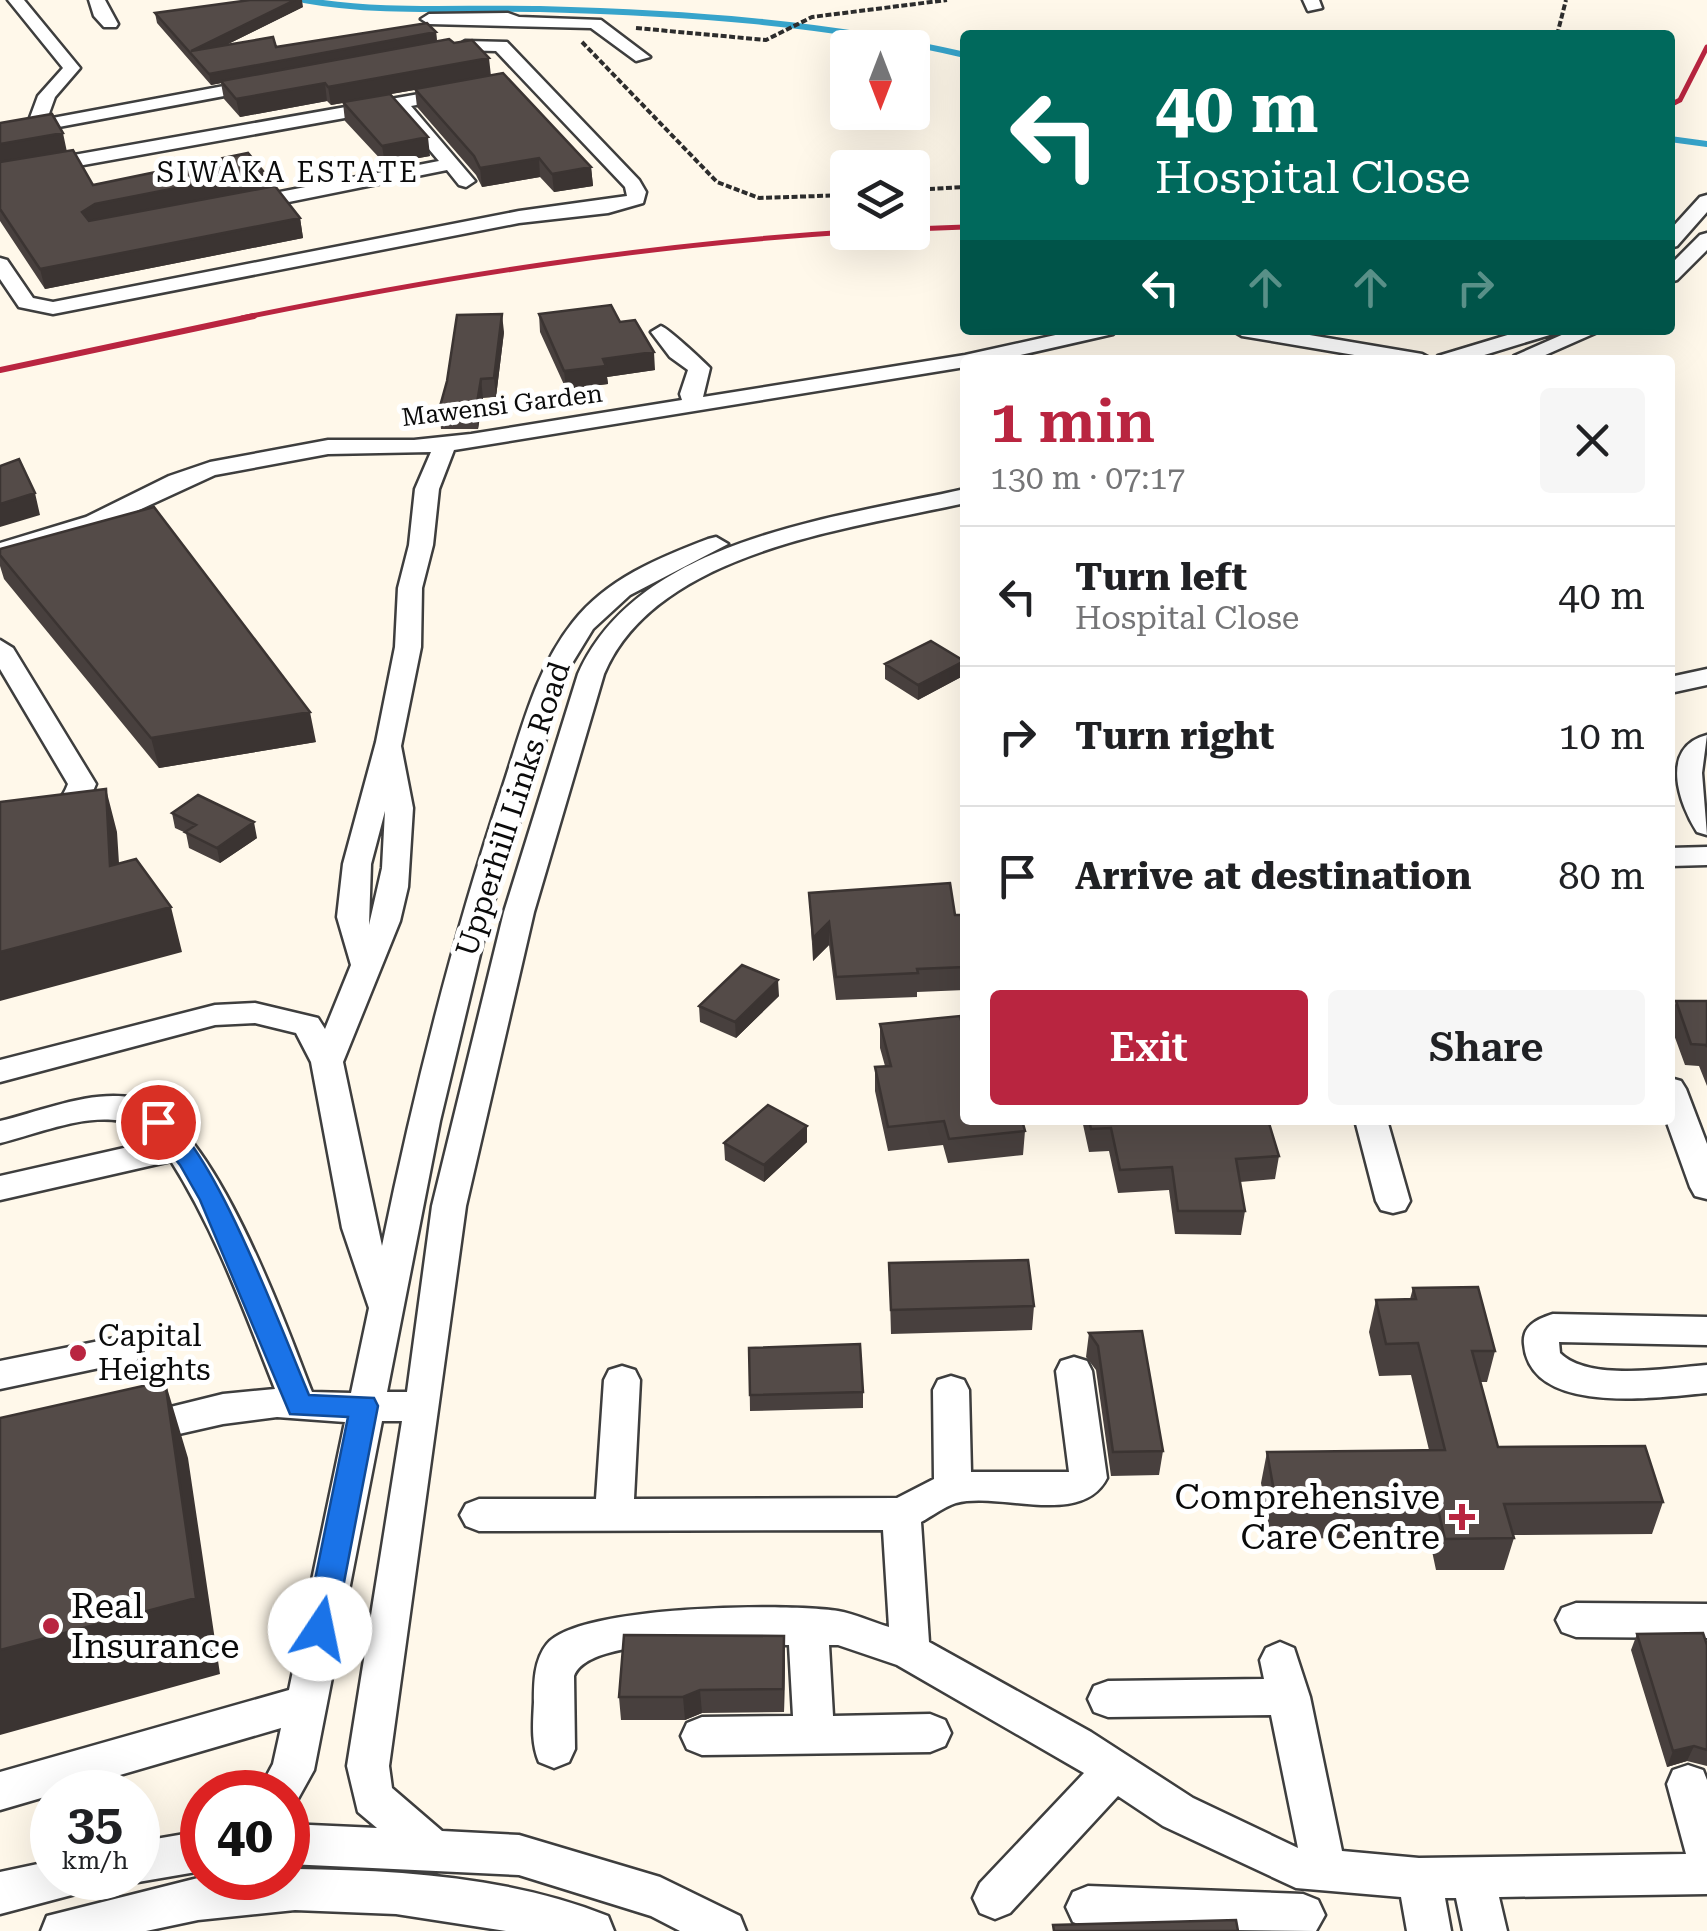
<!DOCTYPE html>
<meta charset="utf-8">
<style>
body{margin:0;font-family:"Roboto Serif",serif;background:#f6f6f6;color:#202124;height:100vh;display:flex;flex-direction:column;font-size:38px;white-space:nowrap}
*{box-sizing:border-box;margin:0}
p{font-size:32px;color:#757577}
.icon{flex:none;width:55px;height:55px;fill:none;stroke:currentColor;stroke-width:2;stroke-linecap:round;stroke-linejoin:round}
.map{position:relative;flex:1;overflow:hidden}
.panel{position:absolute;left:960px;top:355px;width:715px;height:770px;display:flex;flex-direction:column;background:#fff;border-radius:10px;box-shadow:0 10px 40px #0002}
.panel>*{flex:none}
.banner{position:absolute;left:960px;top:30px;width:715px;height:305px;border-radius:10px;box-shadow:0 10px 40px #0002;background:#00695c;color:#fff;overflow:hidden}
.needle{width:65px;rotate:180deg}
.controls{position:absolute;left:830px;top:30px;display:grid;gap:20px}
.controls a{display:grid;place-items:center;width:100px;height:100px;border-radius:10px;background:#fff;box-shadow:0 10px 40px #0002;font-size:50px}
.speed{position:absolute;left:30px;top:1770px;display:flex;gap:20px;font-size:50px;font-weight:700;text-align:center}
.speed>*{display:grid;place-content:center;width:130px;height:130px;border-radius:50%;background:#fff;box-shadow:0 10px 40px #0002;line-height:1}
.speed small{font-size:25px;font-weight:400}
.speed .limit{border:15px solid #d22;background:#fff;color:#111}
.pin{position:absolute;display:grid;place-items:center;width:85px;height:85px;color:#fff;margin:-42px;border:5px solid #fff;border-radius:50%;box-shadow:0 2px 10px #0007}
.me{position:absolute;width:110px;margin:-55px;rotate:11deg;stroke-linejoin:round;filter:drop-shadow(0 0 8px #0008)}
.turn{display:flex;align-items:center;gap:35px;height:210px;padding:0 30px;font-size:45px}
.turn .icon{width:130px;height:130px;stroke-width:2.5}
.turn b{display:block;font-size:70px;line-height:85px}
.lanes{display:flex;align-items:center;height:95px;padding:0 30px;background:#0003;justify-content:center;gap:50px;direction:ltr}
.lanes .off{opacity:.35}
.round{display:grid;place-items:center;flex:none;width:105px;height:105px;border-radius:10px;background:#f6f6f6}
.headline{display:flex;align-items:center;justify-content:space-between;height:170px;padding:0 30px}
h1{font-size:60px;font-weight:600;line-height:75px;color:#b92540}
.action{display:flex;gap:20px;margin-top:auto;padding:20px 30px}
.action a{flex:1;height:115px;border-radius:10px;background:#b92540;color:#fff;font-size:40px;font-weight:600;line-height:115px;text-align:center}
.action a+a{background:#f6f6f6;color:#202124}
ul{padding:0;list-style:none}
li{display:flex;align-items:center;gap:30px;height:140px;padding:0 30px;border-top:2px solid #e0e0e0}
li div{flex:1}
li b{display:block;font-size:38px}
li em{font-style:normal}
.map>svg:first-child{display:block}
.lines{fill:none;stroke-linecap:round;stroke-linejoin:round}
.stream{stroke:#37a4cb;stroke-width:6}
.minor-casing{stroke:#3e3e3e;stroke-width:5}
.path{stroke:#2d2d2d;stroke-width:4;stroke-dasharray:6 2.5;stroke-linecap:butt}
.minor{fill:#fff;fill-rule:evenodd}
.rail-far1{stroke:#b92540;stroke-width:5}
.rail{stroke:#b92540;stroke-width:6}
.wall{fill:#48403e}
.shaded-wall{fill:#3b3432}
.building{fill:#544b48;stroke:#3b3432;stroke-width:2.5}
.route{fill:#1a73e8;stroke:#114b97;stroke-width:2.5}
.poi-dot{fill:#b92540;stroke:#fff;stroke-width:4}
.labels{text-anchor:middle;stroke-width:10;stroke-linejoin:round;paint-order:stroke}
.far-street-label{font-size:25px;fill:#0b0b0b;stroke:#fff}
.far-neighbourhood-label{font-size:28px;letter-spacing:2.5px;fill:#0b0b0b;stroke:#fff}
.street-label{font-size:30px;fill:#0b0b0b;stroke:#fff}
.poi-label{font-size:30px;fill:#0b0b0b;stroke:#fff;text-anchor:start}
.near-poi-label{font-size:35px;fill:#0b0b0b;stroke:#fff;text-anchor:end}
</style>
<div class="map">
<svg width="1707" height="1931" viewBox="0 0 1707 1931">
<rect width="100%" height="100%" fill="#fff8ea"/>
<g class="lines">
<path class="stream" d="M304,0C381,14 462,7 540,9C684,13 825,22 965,55
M1670,139L1707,144"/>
<g class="minor-casing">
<path id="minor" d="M8,0H24L80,68L55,97L47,119L262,79L271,84L262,89L0,138V128L28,123L38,96L63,68Z
M89,0H105L118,24L116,27H104L94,16Z
M1303,0H1319L1322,8L1308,11Z
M508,13L519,17L601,20L650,57L636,61L591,28L429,24L421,19L429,14Z
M465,41L507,42L639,180L646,192L643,203L608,213L519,223L53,314L19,307L0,279V258L7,260L33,298L53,302L519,211L627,196L625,187L496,51L459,50L457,46Z
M453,88L462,93L459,97L411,106L475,181L466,187L459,185L447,170L244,211L235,205L244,199L439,161L395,109L0,180V168Z
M1707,195V212L1677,246L1670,248V230L1700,197Z
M1707,233V250L1677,280L1670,282V265L1700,235Z
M661,326C669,329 702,360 710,368L703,397L965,355L1078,330H1116L1113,334L999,360H965V367L454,450L439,489L433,545L422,588L421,647L401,746L413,808L408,887L400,921L343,1062L382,1246C414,1091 452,939 502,789C521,732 535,670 573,622C607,579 658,558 708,539L716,537L728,544L630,595L593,629L568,670L489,917L440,1121L387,1392H407L432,1206L504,912L578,674C638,538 836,518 965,489V503C849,529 656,551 604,674L534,912L466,1206L389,1766L392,1788L442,1831L519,1835L660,1877L740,1916L746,1931H680L651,1916L519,1875L288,1864V1824L377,1828L358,1812L347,1766L402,1421H382L314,1770L294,1806L288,1808V1792H258L273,1764L281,1728L0,1810V1772L289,1690L345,1422L277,1417L223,1424L139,1443L126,1438L121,1428L126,1418L223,1394L275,1389C244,1311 216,1232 171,1161L0,1200V1176L155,1141C120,1097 46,1132 0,1143V1121C42,1111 92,1089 135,1098C211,1112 285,1324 312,1392L351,1393L369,1308L342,1228L311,1062L296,1033L255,1023L215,1025L0,1082V1060L215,1005L255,1003L318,1018L325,1029L351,965L337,917L343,864L376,742L395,647L398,588L409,545L415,489L431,452L328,454L215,475L102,527L0,558V543L86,517L169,476L210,462L328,440H414L471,434L682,400L680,394L688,370L670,357L651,332ZM385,811L382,868L369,925L371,864Z
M1232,330H1280L1422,354L1433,360H1384L1242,336Z
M1524,330H1556L1553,334L1468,360H1434L1438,356Z
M1573,330H1602L1534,360H1517L1514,356Z
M0,640L13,648L96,784C80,827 41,836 0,844V826C29,821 57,814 68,784L0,669Z
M1707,669V685L1670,693V677Z
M1707,735L1702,773L1707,835L1697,832C1679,804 1659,747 1707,735Z
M1707,847V865L1670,866V848Z
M1670,1078L1681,1081L1686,1089L1707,1144V1199L1695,1196L1690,1187L1666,1120H1670Z
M1355,1120H1387L1410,1201L1405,1210L1393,1213L1381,1210L1376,1201Z
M1553,1314L1707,1317V1345L1559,1342L1560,1353C1589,1382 1668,1368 1707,1365V1393C1658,1397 1530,1417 1524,1344C1522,1326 1537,1319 1553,1314Z
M124,1336L137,1340L142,1350L137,1360L0,1389V1361Z
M1074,1357L1087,1361L1092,1371L1107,1478C1082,1528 999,1491 956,1503C944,1507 932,1516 921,1522L929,1642L1091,1732L1193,1798L1298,1848L1271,1715L1108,1717L1094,1712L1088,1699L1094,1686L1108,1681L1264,1679L1260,1660L1266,1648L1280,1642L1294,1648L1310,1697L1342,1851L1419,1858L1686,1854L1667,1784L1673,1770L1688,1765L1703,1770L1707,1780V1894L1499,1897L1507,1931H1463L1456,1898H1445L1451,1931H1407L1401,1897L1296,1888L1163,1826L1118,1796L1010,1913L995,1919L980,1913L973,1898L980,1883L1084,1773L897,1665L838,1645H829L833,1716L930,1714L945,1720L951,1733L945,1746L930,1752L702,1755L687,1749L681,1736L687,1723L702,1717L793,1716L789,1645C748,1644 590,1633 574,1676L575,1749L569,1762L554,1768L539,1762C531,1743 533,1723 534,1702C534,1683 534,1660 547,1644C579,1605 787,1603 838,1611C855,1614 872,1622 889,1627L883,1530L479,1531L466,1526L460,1515L466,1504L479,1499H596L604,1380L609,1370L622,1366L635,1370L640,1380L634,1499L897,1498L934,1479L933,1390L938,1380L951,1376L964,1380L969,1390L971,1472H1069L1056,1371L1061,1361Z
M1576,1603L1707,1604V1638L1576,1637L1562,1632L1556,1620L1562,1608Z
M202,1831V1871L138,1882L126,1878H138V1842Z
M52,1861V1878H89L83,1892L0,1914V1872Z
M295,1869C398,1870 511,1877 608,1916L614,1931H506L396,1914L295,1910L198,1920L146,1931H41L47,1916L198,1878H288V1870Z
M1088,1886L1303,1894L1318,1900L1325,1915L1316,1931L1088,1928L1073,1922L1066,1907L1073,1892Z"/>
</g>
<path class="path" d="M636,28L766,40L812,17L947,0
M1557,35L1566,0
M582,42L717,182L759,198L848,195
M912,190L965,187"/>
<use href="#minor" class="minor"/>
<path class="rail-far1" d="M1670,105L1680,100L1707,47
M912,229L965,227
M242,318C443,277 643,245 848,232"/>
<path class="rail" d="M0,370L254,316"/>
</g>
<path class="wall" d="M303,7L226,45L276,47L436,32L437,41L491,75L591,167L593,186L554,192L540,177L482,187L476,175L417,107L415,90L390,94L430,156L385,164L345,121L343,103L331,105L327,101L240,117L224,99L221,83L211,85L157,23L155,13Z
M0,123L67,151L93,185L265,188L300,218L303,238L45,289L0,221Z
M539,314L620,322L655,370L607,377L608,384L566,389L540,332Z
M504,332L496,397L483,398L478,429H441L439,410Z
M0,549L316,742L159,768L4,579L0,566Z
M885,664L963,676L918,700L885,679Z
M172,813L257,838L220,863L189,848L186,833L175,828Z
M809,893L955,915H965V990L917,992V997L836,1000L829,945L813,961Z
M779,996L736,1038L700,1022L699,1006Z
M1676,1001H1707V1086L1699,1066L1685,1065L1670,1024Z
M880,1024L965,1120L1025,1131L1023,1155L948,1163L943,1145L888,1151L875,1091V1067L885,1066L880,1048Z
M1082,1120H1268L1279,1156L1275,1179L1240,1182L1245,1211L1241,1235L1175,1234L1169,1190L1118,1193L1109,1151L1089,1152Z
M807,1126V1142L764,1182L725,1160L724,1143Z
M889,1263L1034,1306L1032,1330L891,1334Z
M1413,1288L1495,1351L1487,1382H1480L1498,1447L1663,1502L1652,1534L1513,1535L1514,1538L1504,1570H1436L1429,1537L1271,1539L1261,1483L1267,1452L1429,1450L1411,1375L1379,1376L1369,1332L1376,1300L1410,1299Z
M1142,1331L1163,1451L1159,1475L1111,1476L1096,1370L1086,1357L1089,1333Z
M749,1348L863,1392V1408L750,1411Z
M1637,1634L1707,1645V1766L1687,1761L1667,1767L1631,1650Z
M785,1660L784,1712L702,1713L685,1720H621L619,1697Z"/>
<path class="shaded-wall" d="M295,0H302L303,7L196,60L191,51Z
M436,32L437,43L211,85L209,74Z
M489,58L491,76L331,105L328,87Z
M325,83L327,101L240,117L236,99Z
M63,133L67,152L0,164V144Z
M428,137L430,156L385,164L382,146Z
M539,158L540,177L482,187L480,168Z
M591,167L593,186L554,192L552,174Z
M263,171L266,191L86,232L82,212L95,204Z
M300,218L303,238L45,289L40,269Z
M502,314L504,332L496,397L494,378Z
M654,352L655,370L607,377L608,384L566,389L564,371L603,359Z
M481,379L483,398L478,429L476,409Z
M35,493L40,515L0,527V504Z
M964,661L963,676L918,700V685Z
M310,712L316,742L159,768L151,738Z
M106,789L117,832L122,910L110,866Z
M254,822L257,838L220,863L217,848Z
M171,907L182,952L0,1001V952Z
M829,922V945L813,961V938Z
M778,980L779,996L736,1038L735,1022Z
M807,1126V1142L764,1182V1165Z
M165,1381L188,1458L220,1674L0,1735V1650Z
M784,1636L785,1660L784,1712L783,1689Z
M700,1690L702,1713L685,1720L683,1697Z
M1694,1746L1687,1761L1667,1767L1673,1751Z"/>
<path class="building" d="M250,0H295L191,51L273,37L276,47L427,23L436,32L209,74L155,13Z
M449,39L454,43L472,40L489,58L328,87L325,83L236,99L221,81Z
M503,73L591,167L552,174L539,158L480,168L474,156L415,89Z
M390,94L428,137L382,146L343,102Z
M52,114L63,133L0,144V123Z
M73,150L93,185L248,153L263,171L95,204L82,212L89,221L275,186L300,218L40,269L0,209V162Z
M611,305L620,322L635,320L654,352L603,359L606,366L564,371L539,314Z
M502,314L494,378L481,379L476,409L439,410L447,381L457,315Z
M19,459L35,493L0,504V466Z
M154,507L310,712L151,738L0,555V549Z
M931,641L964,661L918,685L885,664Z
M106,789L110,866L136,859L171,907L0,952V802Z
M198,795L254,822L217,848L185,832L196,825L172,813Z
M950,883L955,915H965V967L917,969L918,973L836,977L829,922L813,938L809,893Z
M742,965L778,980L735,1022L699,1006Z
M1676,1001H1707V1047L1706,1045L1691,1044Z
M960,1016L965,1036V1120H1022L1025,1131L949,1139L944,1121L888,1127L875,1067L891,1066L880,1024Z
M768,1105L807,1126L764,1165L724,1143Z
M1089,1120H1268L1279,1156L1236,1159L1245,1211H1178L1172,1167L1120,1170L1111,1128L1091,1129Z
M1028,1260L1034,1306L891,1310L889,1263Z
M1478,1287L1495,1351H1472L1498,1447L1645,1446L1663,1502L1504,1504L1514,1538L1445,1539L1437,1505L1277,1508L1267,1452L1445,1450L1418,1343L1386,1344L1376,1300L1416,1299L1413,1288Z
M1142,1331L1163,1451L1113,1452L1098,1346L1089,1333Z
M860,1344L863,1392L750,1395L749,1348Z
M165,1381L196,1598L0,1650V1418Z
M1703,1633L1707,1645V1750L1694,1746L1673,1751L1637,1634Z
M624,1635L784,1636L783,1689L700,1690L683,1697H619Z
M1236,1920L1238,1931H1054L1053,1925Z"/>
<path class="route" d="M158,1114C208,1128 286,1342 309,1395L374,1398L378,1406L335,1629L331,1638L320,1642L310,1638L305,1629L348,1417L290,1414L200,1200L180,1165L146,1122Z"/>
<g class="poi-dot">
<circle cx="78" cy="1353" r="10"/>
<path d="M1457 1502h10v10h10v10h-10v10h-10v-10h-10v-10h10z"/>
<circle cx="51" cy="1626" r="10"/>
</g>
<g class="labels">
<g class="far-street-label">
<text transform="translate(502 405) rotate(-7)" y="9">Mawensi Garden</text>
</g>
<g class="far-neighbourhood-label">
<text x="288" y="182">SIWAKA ESTATE</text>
</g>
<g class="street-label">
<text transform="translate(513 809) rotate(-72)" y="10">Upperhill Links Road</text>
</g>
<g class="poi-label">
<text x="98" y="1346">Capital<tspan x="98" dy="34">Heights</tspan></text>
</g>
<g class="near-poi-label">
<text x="1440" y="1509">Comprehensive<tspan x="1440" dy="40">Care Centre</tspan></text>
<text x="71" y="1618" text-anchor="start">Real<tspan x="71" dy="40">Insurance</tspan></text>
</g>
</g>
</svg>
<div class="controls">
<a><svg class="needle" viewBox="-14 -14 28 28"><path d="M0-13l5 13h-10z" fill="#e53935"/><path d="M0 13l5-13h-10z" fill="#757577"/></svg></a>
<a><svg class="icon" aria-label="layers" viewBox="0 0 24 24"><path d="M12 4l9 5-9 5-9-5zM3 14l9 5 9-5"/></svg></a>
</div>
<div class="speed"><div>35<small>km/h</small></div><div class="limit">40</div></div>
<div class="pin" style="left:158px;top:1122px;background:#d93025"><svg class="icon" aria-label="arrive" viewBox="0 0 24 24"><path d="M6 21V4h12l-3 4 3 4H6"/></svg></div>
<svg class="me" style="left:320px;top:1629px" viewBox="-20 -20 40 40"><circle r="19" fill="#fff"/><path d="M0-13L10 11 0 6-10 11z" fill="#1a73e8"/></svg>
<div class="banner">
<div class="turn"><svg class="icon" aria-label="left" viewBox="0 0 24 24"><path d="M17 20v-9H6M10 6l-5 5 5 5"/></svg><div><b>40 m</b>Hospital Close</div></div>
<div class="lanes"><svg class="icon" aria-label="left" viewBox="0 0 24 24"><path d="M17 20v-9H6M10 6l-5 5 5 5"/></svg><svg class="icon off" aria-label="ahead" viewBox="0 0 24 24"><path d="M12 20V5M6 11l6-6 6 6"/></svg><svg class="icon off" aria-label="ahead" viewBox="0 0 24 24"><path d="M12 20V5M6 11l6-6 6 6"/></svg><svg class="icon off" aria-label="right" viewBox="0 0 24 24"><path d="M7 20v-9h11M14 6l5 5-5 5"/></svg></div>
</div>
<section class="panel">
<div class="headline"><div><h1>1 min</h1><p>130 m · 07:17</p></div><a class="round"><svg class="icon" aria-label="close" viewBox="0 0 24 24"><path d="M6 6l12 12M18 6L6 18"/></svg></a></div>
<ul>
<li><svg class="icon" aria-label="left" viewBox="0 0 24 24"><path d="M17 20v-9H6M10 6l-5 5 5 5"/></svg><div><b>Turn left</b><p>Hospital Close</p></div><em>40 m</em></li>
<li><svg class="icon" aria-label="right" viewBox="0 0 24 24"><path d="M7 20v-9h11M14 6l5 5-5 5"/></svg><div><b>Turn right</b></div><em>10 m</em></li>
<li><svg class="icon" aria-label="arrive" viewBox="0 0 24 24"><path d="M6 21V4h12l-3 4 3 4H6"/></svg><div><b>Arrive at destination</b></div><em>80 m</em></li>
</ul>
<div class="action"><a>Exit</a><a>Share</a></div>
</section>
</div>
